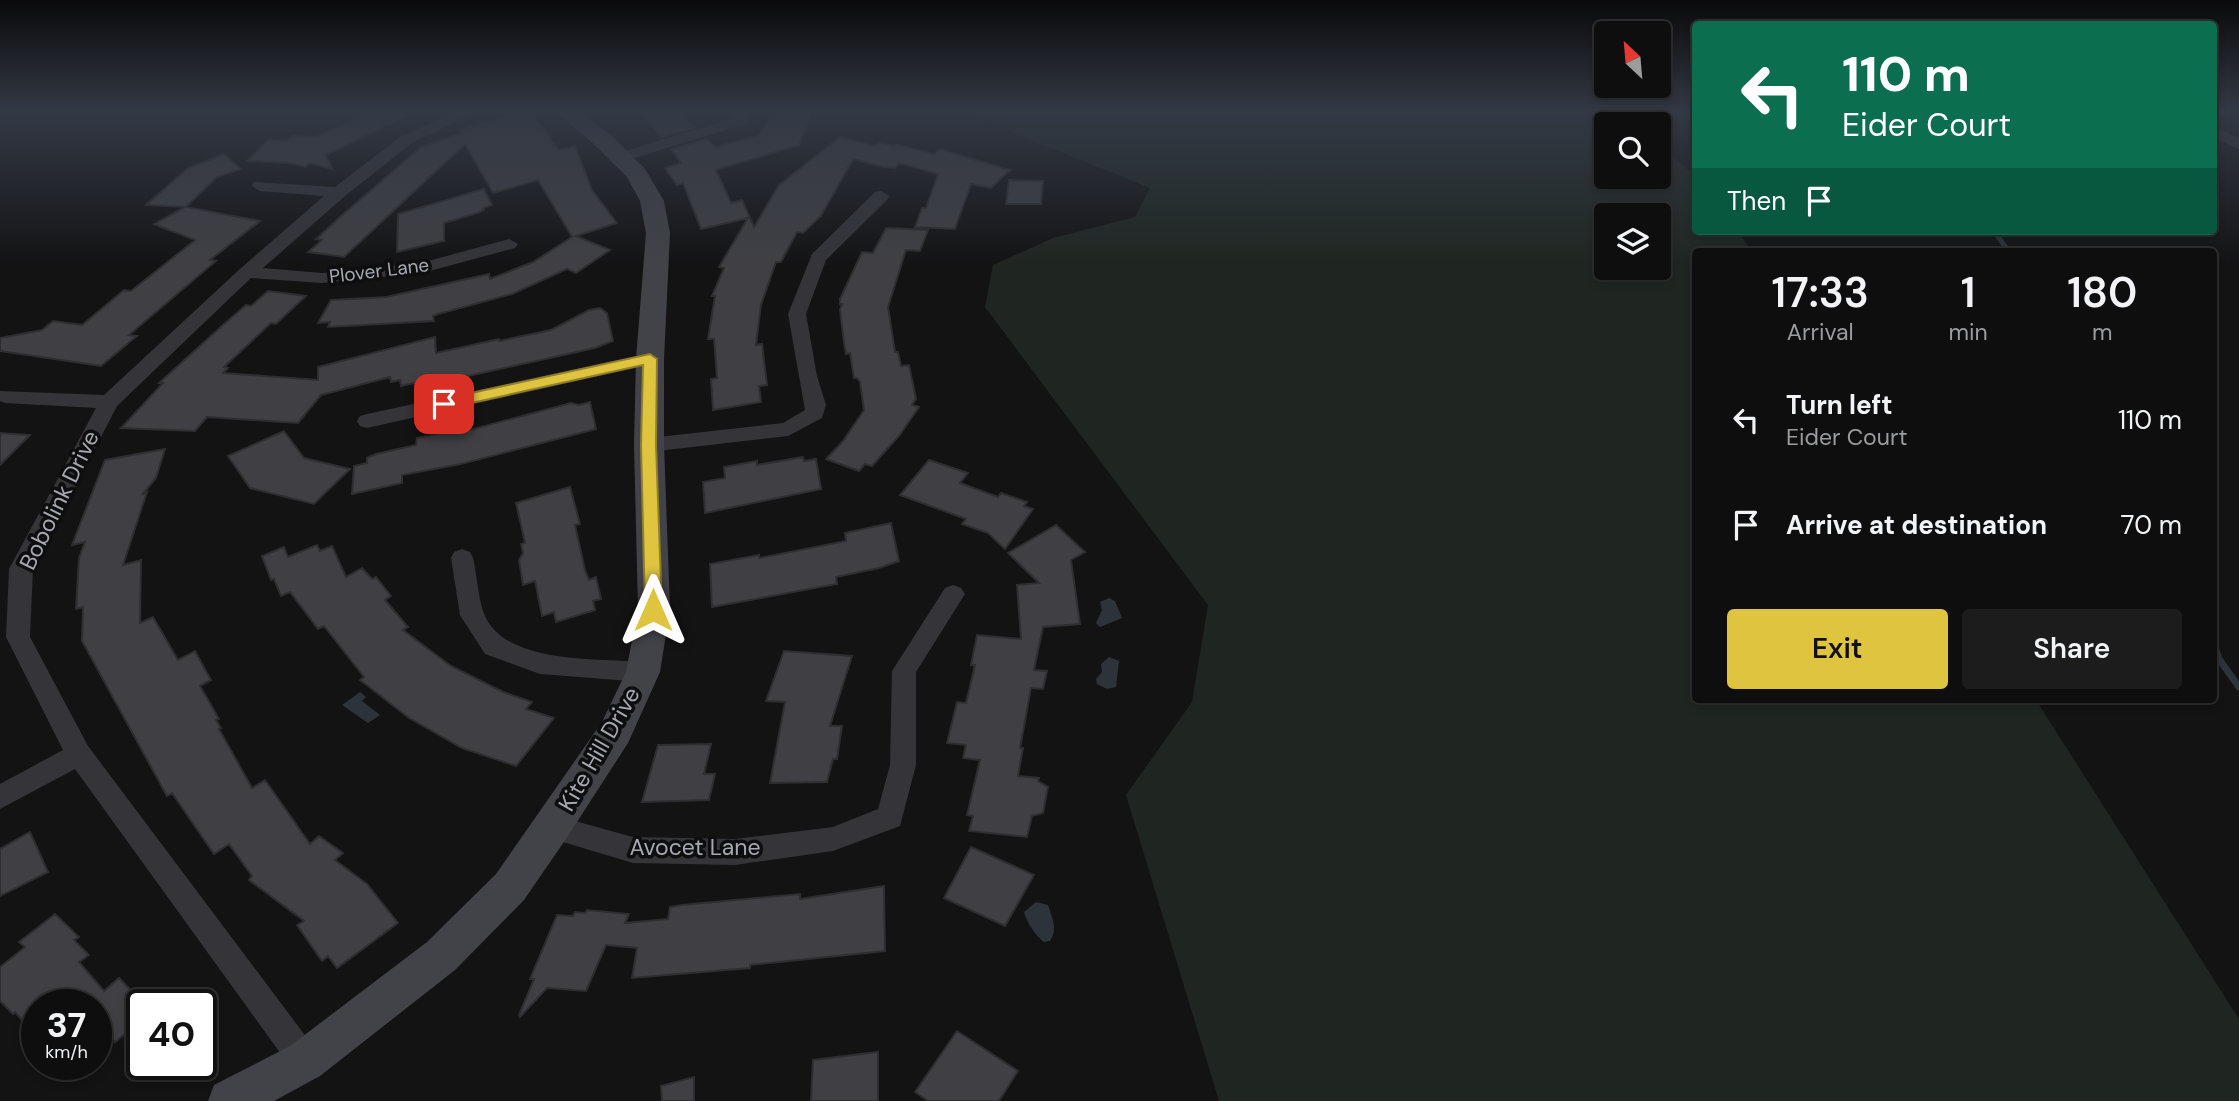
<!DOCTYPE html>
<style>
body{margin:0;font-family:"DM Sans",sans-serif;background:#1c1c1d;color:#f1f3f6;height:100vh;display:flex;flex-direction:column;font-size:26px;white-space:nowrap}
*{box-sizing:border-box;margin:0}
p{font-size:23px;color:#9b9c9e}
.icon{flex:none;width:38px;height:38px;fill:none;stroke:currentColor;stroke-width:2;stroke-linecap:round;stroke-linejoin:round}
.map{position:relative;flex:1;overflow:hidden}
.sheet{position:absolute;left:1692px;top:248px;width:525px;height:455px;display:flex;flex-direction:column;background:#0e0e0f;border-radius:7px;box-shadow:0 4px 10px #0003,0 0 0 2px #2e2e2f}
.sheet>*{flex:none}
.guide{position:absolute;left:1692px;top:21px;width:525px;height:214px;border-radius:7px;box-shadow:0 4px 10px #0003,0 0 0 2px #2e2e2f;background:#0b6e4f;color:#fff;overflow:hidden}
.needle{width:46px;rotate:334deg}
.fabs{position:absolute;left:1594px;top:21px;display:grid;gap:14px}
.fabs a{display:grid;place-items:center;width:77px;height:77px;border-radius:7px;background:#0e0e0f;box-shadow:0 4px 10px #0003,0 0 0 2px #2e2e2f;font-size:35px}
.speed{position:absolute;left:21px;top:989px;display:flex;gap:14px;font-size:35px;font-weight:700;text-align:center}
.speed>*{display:grid;place-content:center;width:91px;height:91px;border-radius:50%;background:#0e0e0f;box-shadow:0 4px 10px #0003,0 0 0 2px #2e2e2f;line-height:1}
.speed small{font-size:18px;font-weight:400}
.speed .limit{border:4px solid #111;border-radius:10px;background:#fff;color:#111}
.pin{position:absolute;display:grid;place-items:center;width:60px;height:60px;color:#fff;margin:-30px;border-radius:14px;box-shadow:0 4px 10px #0006}
.me{position:absolute;width:77px;margin:-38px;rotate:0deg;stroke-linejoin:round;filter:drop-shadow(0 0 5px #0008)}
.turn{display:flex;align-items:center;gap:24px;height:147px;padding:0 35px;font-size:32px}
.turn .icon{width:91px;height:91px;stroke-width:2.5}
.turn b{display:block;font-size:49px;line-height:60px}
.then{display:flex;align-items:center;height:66px;padding:0 35px;background:#0003;gap:14px;font-size:26px}
.eta{display:flex;justify-content:space-evenly;align-items:center;height:119px;text-align:center}
.eta b{font-size:42px;font-weight:600;line-height:49px}
.button{display:flex;gap:14px;margin-top:auto;padding:14px 35px}
.button a{flex:1;height:80px;border-radius:7px;background:#dfc440;color:#111;font-size:28px;font-weight:600;line-height:80px;text-align:center}
.button a+a{background:#1c1c1d;color:#f1f3f6}
ul{padding:0;list-style:none}
li{display:flex;align-items:center;gap:21px;height:105px;padding:0 35px}
li div{flex:1}
li b{display:block;font-size:26px}
li em{font-style:normal}
.map>svg:first-child{display:block}
.green{fill:#1f2621;fill-rule:evenodd}
.water{fill:#2d333b}
.lines{fill:none;stroke-linecap:round;stroke-linejoin:round}
.stream-far1{stroke:#2d333b;stroke-width:5}
.stream{stroke:#2d333b;stroke-width:7}
.building{fill:#404044;stroke:#2e2d30;stroke-width:2}
.lane{stroke:#343439;stroke-width:8}
.street{fill:#343439;fill-rule:evenodd}
.secondary{fill:#424349;fill-rule:evenodd}
.route{fill:#dfc440;stroke:#917f2a;stroke-width:2}
.labels{text-anchor:middle;stroke-width:7;stroke-linejoin:round;paint-order:stroke}
.far-street-label{font-size:19px;fill:#a6a8b3;stroke:#0e0e0f}
.street-label{font-size:23px;fill:#a6a8b3;stroke:#0e0e0f}
</style>
<div class="map">
<svg width="2239" height="1101" viewBox="0 0 2239 1101">
<rect width="100%" height="100%" fill="#131314"/>
<path class="green" d="M961,112H1618L1633,124H1606V177H1659V146L1696,176V231H1738L1752,252H1696V700H2036L2239,1019V1101H1219L1126,795L1192,702L1208,605L985,307L993,265L1053,238L1135,217L1150,188ZM1606,215H1659V268H1606Z"/>
<path class="water" d="M1109,598L1115,601L1122,618L1100,627L1096,623L1102,610L1100,602Z
M1109,657L1119,661L1116,687L1107,689L1097,684L1096,679L1102,672L1101,664Z
M360,692L366,697L362,701L380,715L368,723L342,705Z
M1036,902L1048,905C1052,918 1058,929 1050,941L1044,942C1035,935 1027,923 1024,912Z"/>
<g class="lines">
<path class="stream-far1" d="M1994,231L2009,252"/>
<path class="stream" d="M2214,644L2219,659L2239,687"/>
</g>
<path class="building" d="M369,112H414L326,155L332,169L310,163L305,167L290,163L247,161L268,140L287,141L292,136L316,137Z
M532,112L559,150L575,146L592,190L617,223L576,236L610,250L576,273L567,269L512,294L438,314L433,316L434,321L328,327L330,322L318,323L331,300L386,297L489,274L490,279L533,262L572,237L538,180L493,193L465,144L344,257L308,252L322,240L316,239L340,217L421,147L463,133L460,130L475,125L515,114Z
M639,112H680L695,127L662,137Z
M775,112H812L799,145L716,170L731,203L742,200L754,227L779,185L840,137L874,146L879,142L894,146L896,144L934,154L939,149L1010,170L991,188L971,184L955,229L915,227L922,208H926L938,174L899,163L895,168L884,167L853,159L821,216L803,233L797,232L781,262H776L761,305L756,345L762,344L767,385L759,386L761,402L713,410L711,379L717,378L714,339H708L715,296H712L724,268L719,267L748,218L701,229L683,183L677,185L665,168L681,163L671,149L707,139L715,147L758,136Z
M224,154L241,169L217,177L186,207L260,221L210,260L216,261L129,335L137,336L101,366L0,351V338L42,330L53,321L82,325L124,290L131,291L195,240L154,224L185,207L146,205L188,168Z
M1009,180L1043,181L1041,204H1006Z
M484,189L492,205L483,208L484,210L477,213L444,223V241L397,252L398,214Z
M886,228L928,230L920,251L906,250L888,307L895,352H898L901,366L909,365L916,399L912,405L919,407L899,436L872,466L865,464L859,471L826,459L843,441L864,410L860,382L857,378H854L850,353L846,354L844,343L840,310L842,304H840V299L862,252L873,253Z
M268,291L306,296L276,324L271,323L224,367L228,368L223,373L318,380V367L435,337L436,353L499,339V341L551,330L589,310L600,308L607,313L613,341L595,348L450,380V375L401,386L400,380L391,382L390,377L348,388L321,395L298,423L207,417L195,431L121,428L163,383H159L224,324L246,305L251,306Z
M590,402L596,429L461,464L402,475V483L352,494L354,466L367,463V458L376,454L416,445L417,438L462,428V432L571,403L579,405Z
M284,431L304,458L350,469L314,504L250,488L228,456Z
M0,433L30,435L0,465Z
M165,449L156,478L142,495L147,492L123,565L141,560L140,623L153,617L178,660L195,651L211,680L200,686L219,719L216,720L221,728L219,729L252,788L265,780L310,844L319,836L343,853L335,860L367,884L398,923L337,968L328,956L322,961L297,925L304,921L249,880L252,876L229,844L214,854L172,793L167,796L82,641L83,607L76,609L79,558L85,542L72,545L105,460Z
M803,457L804,461L816,459L821,489L705,513L703,482L725,478L724,467L757,461V465Z
M929,460L968,473L960,483L998,497L1001,493L1027,502L1024,506L1033,509L1005,549L988,533L962,524L966,519L900,495Z
M570,487L580,524L575,525L585,570L589,580L596,577L601,599L593,601L595,610L556,622L554,612L542,616L535,581L523,585L519,560L523,553L521,544L525,543L516,503Z
M891,523L899,561L879,568L836,577L837,584L712,607L710,564L759,555V558L846,541L845,533Z
M1056,525L1085,552L1071,560L1080,624L1043,627L1034,670L1047,671L1043,689L1031,688L1020,748H1023L1018,776L1039,778L1038,781L1048,787L1043,813L1032,816L1027,837L969,831L973,816L967,815L980,760L963,758L966,745L947,743L957,702L966,703L975,665H971L977,635L1021,639L1017,585L1039,583L1008,553Z
M317,545L320,551L332,546L346,577L362,568L372,579L376,577L391,596L385,600L408,627L403,630L451,666L503,692L532,702L526,709L554,718L516,766L462,748L409,718L360,680L364,677L324,626L318,629L290,592L281,596L274,579L271,580L262,556L284,547L288,557Z
M784,651L852,656L830,726H842L837,759H833L827,782L770,783L785,702L766,701Z
M711,744L704,774H715L709,800L642,802L658,745Z
M30,832L48,872L0,896V849Z
M971,847L1034,875L1005,926L944,898Z
M884,886L885,951L750,965V968L632,978L637,948L606,945L586,991L547,988L520,1017L519,1015L534,979H530L557,915L573,916L575,912L585,913L587,910L629,914L625,923L668,919L670,907L682,905L800,894V899Z
M55,914L79,937L74,940L89,955L79,962L104,991L119,978L142,1002V1020L115,1042L111,1037L96,1049V1004H37V1037L15,1012L13,1014L0,1001V967L25,947L19,942Z
M957,1031L1018,1071L999,1101H928L915,1092Z
M878,1052V1101H811L813,1060Z
M694,1077V1101H662L661,1086Z"/>
<g class="lines">
<path class="lane" d="M1685,112L1696,118"/>
<path class="street" d="M455,112H476L412,143L345,196L263,268L322,273L421,263L509,239L518,244L515,248L422,273L322,283L251,278L117,406L33,569L30,637L88,746L316,1050L321,1061L316,1072L305,1077L294,1072L75,769L0,809V784L63,750L6,637L9,569L96,408L5,403L0,401V391L104,395L241,268L324,196L260,191L252,186L254,182L335,187L400,137Z
M730,112H746L750,120L748,123L628,160L622,162L614,157L616,154L733,118Z
M2214,127L2239,138V149L2214,138Z
M881,191L889,196L887,200L826,260L806,314L817,376L826,405L822,418L788,436L649,452L642,450L638,445L642,440L649,438L783,423L805,410L788,314L812,254L875,192Z
M650,353L657,355L660,359L657,363L367,428L360,426L357,421L360,416L367,414Z
M462,549L470,552L473,558C477,575 478,595 483,611C501,665 596,658 643,662L652,665L655,672L652,679L643,682L540,674L485,654L460,615L451,558L454,552Z
M953,585L961,588L965,594L916,672V765L900,826L833,851L735,865L633,863L543,836L539,827L543,818L553,815L633,837L735,839L833,827L878,809L890,765L892,671L945,588Z"/>
<path class="secondary" d="M556,112H581L612,136L645,169L664,201L670,233L664,359V445L670,609L660,672L628,743L566,839L524,900L455,970L320,1076L274,1101H208L214,1085L290,1046L427,942L496,874L602,722L626,672L638,609L634,445L636,359L646,233L640,201L627,177L596,146Z"/>
</g>
<linearGradient id="sky" x2="0" y2="1"><stop stop-color="#0a0a0b"/><stop offset="0.42" stop-color="#333945"/><stop offset="1" stop-color="#333945" stop-opacity="0"/></linearGradient>
<rect width="2239" height="266" fill="url(#sky)"/>
<path class="route" d="M650,354L657,359L656,445L662,610L659,614H648L645,610L641,445L643,365L444,409L437,404L444,399Z"/>
<g class="labels">
<g class="far-street-label">
<text transform="translate(379 270) rotate(-7)" y="7">Plover Lane</text>
</g>
<g class="street-label">
<text transform="translate(59 500) rotate(-64)" y="8">Bobolink Drive</text>
<text transform="translate(599 749) rotate(-60)" y="8">Kite Hill Drive</text>
<text x="695" y="855">Avocet Lane</text>
</g>
</g>
</svg>
<div class="fabs">
<a><svg class="needle" viewBox="-14 -14 28 28"><path d="M0-13l5 13h-10z" fill="#e53935"/><path d="M0 13l5-13h-10z" fill="#9b9c9e"/></svg></a>
<a><svg class="icon" aria-label="search" viewBox="0 0 24 24"><circle cx="10" cy="10" r="6"/><path d="M15 15l6 6"/></svg></a>
<a><svg class="icon" aria-label="layers" viewBox="0 0 24 24"><path d="M12 4l9 5-9 5-9-5zM3 14l9 5 9-5"/></svg></a>
</div>
<div class="speed"><div>37<small>km/h</small></div><div class="limit">40</div></div>
<div class="pin" style="left:444px;top:404px;background:#d93025"><svg class="icon" aria-label="arrive" viewBox="0 0 24 24"><path d="M6 21V4h12l-3 4 3 4H6"/></svg></div>
<svg class="me" style="left:653px;top:610px" viewBox="-20 -20 40 40"><path d="M0-17L14 15 0 8-14 15z" fill="#dfc440" stroke="#fff" stroke-width="4"/></svg>
<div class="guide">
<div class="turn"><svg class="icon" aria-label="left" viewBox="0 0 24 24"><path d="M17 20v-9H6M10 6l-5 5 5 5"/></svg><div><b>110 m</b>Eider Court</div></div>
<div class="then">Then<svg class="icon" aria-label="arrive" viewBox="0 0 24 24"><path d="M6 21V4h12l-3 4 3 4H6"/></svg></div>
</div>
<section class="sheet">
<div class="eta">
<div><b>17:33</b><p>Arrival</p></div>
<div><b>1</b><p>min</p></div>
<div><b>180</b><p>m</p></div>
</div>
<ul>
<li><svg class="icon" aria-label="left" viewBox="0 0 24 24"><path d="M17 20v-9H6M10 6l-5 5 5 5"/></svg><div><b>Turn left</b><p>Eider Court</p></div><em>110 m</em></li>
<li><svg class="icon" aria-label="arrive" viewBox="0 0 24 24"><path d="M6 21V4h12l-3 4 3 4H6"/></svg><div><b>Arrive at destination</b></div><em>70 m</em></li>
</ul>
<div class="button"><a>Exit</a><a>Share</a></div>
</section>
</div>
